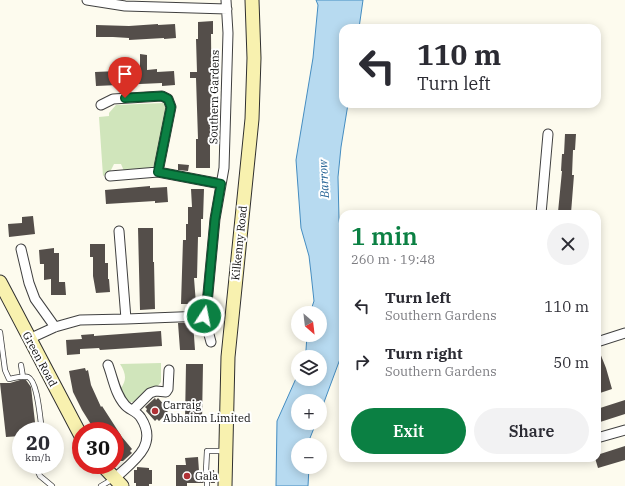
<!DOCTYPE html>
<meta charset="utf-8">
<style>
body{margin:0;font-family:"IBM Plex Serif",serif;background:#f2f2f3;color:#2b2b33;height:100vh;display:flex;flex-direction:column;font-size:15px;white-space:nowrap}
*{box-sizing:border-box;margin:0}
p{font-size:13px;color:#7c7c81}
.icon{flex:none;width:22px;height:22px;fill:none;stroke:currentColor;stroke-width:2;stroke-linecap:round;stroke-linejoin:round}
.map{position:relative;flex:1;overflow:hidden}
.panel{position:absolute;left:339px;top:210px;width:262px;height:252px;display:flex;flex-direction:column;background:#fff;border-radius:12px;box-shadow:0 2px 10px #0003}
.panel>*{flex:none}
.hud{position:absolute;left:339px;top:24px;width:262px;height:84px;border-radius:12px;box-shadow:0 2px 10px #0003;background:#fff;color:#2b2b33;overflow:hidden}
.needle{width:26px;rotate:152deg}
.tools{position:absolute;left:291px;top:306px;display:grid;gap:8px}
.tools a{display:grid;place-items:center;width:36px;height:36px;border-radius:50%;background:#fff;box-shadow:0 2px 10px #0003;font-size:20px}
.speed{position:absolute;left:12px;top:422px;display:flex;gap:8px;font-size:20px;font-weight:700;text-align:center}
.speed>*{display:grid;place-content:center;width:52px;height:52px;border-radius:50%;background:#fff;box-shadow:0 2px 10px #0003;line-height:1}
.speed small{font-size:10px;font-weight:400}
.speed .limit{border:6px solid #d22;background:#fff;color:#111}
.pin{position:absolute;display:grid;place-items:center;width:34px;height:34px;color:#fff;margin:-41px -17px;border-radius:50% 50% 50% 0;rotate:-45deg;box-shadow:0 0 4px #0007}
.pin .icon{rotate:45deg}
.me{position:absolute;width:44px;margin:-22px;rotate:11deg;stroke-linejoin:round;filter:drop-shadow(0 0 3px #0008)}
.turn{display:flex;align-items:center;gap:14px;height:84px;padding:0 12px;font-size:18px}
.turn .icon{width:52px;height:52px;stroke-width:2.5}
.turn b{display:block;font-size:28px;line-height:34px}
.round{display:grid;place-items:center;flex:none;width:42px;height:42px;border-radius:21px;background:#f2f2f3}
.headline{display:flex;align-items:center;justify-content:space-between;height:68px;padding:0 12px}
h1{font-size:24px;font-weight:600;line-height:30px;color:#0b8043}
.primary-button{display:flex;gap:8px;margin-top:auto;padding:8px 12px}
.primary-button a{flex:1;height:46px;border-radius:24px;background:#0b8043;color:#fff;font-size:16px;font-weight:600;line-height:46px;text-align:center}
.primary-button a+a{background:#f2f2f3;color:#2b2b33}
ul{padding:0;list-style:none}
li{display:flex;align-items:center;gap:12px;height:56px;padding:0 12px}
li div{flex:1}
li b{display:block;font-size:15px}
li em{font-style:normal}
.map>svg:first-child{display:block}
.green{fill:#d0e5bb}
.water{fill:#b7daf0;stroke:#458dc1}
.building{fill:#544e4a}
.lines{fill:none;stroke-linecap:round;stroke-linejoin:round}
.lane-casing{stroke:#404040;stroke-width:6}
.street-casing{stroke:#404040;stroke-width:11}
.secondary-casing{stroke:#2f2f2f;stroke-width:15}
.lane{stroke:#fff;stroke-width:4.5}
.street{stroke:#fff;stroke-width:9}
.secondary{stroke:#f8f1af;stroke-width:13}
.route-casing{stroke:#07532c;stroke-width:10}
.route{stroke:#0b8043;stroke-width:7}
.poi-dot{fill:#b03135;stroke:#fff;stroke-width:1.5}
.labels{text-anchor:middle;stroke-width:4;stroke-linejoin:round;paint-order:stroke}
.street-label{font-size:11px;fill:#0d0d0d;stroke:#fff}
.poi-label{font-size:11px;fill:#0d0d0d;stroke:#fff;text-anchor:start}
.water-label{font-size:12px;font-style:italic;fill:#216093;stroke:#fff}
</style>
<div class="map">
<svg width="625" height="486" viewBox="0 0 625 486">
<rect width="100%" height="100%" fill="#fdfbee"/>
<path class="green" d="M163,103L166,105L167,109L155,163L151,170L124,171L121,164H114L110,172L103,176L99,117L109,116V113L116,105Z
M161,363V382L157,387L144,392L137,400L133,402H128L125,398L121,388C127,380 126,373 120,364Z"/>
<path class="water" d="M316,0H363L359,28H343V104H348L341,147L338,177L339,220L343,246V351L320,413V401H298V423H316L310,438V445H298V467H309L308,486H276L277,421L298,374V379H320V357H303L306,350L307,335H320V313H310L314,301L311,273L309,256L301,228L296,160L313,58L318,5Z"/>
<path class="building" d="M213,21V34H211L212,135H210V168H196V139H198L196,78H190V72H197L196,39H198V22Z
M158,24V25L175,24L176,38L164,39V38L129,40V38L113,37H96V25L129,26Z
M140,54L147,55V70L157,69V72L174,71L175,85L162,86V83L96,86L95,72L140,70Z
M565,134H576L575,150H573L572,175H574L571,213L558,212L562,171H561L562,154H564Z
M178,164L189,165L188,171L178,170Z
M150,186V188L167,187L168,202L155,203V201L106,204L105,190Z
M191,189H204L203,219H201V237H198L197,278H194L196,304H181L183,240H186V224H188V207H192Z
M33,216L35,234L9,237L8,224L22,223V217Z
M138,228H153V262H154L155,309L140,310Z
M90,244H105V263H108V279H109L110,292L96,293L93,276V257H90Z
M54,248V253H59V282H65L66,295H51V279L44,280V264H40L39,250Z
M193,322L195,350H180L178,323Z
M161,331L162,346L100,350L99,348L80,349V354L67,355L66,340L82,339L81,335L94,334V336Z
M597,348H598L606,368L612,389L597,394Z
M186,364H203L202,421L185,420Z
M85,368L86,371L88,370L91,385L101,407L102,406L122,437L132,449L130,451L132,453L123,461H120L118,462L115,459V431H97L94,425L92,426L82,410L73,392L69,371Z
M20,380H26L31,387L36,431H21V436L6,437L0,383H10Z
M155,398L156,400L158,398L168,409L166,410L168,412L159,421L157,419L155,421L146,411L147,409L145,407Z
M625,400V414L597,423V409Z
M625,446V460L598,468L595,458H597V455Z
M198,457L199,471H202L204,474L206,475L209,473L210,470H214L215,483H211L209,480L207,479L203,483H187V486H176V465H186L185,458Z
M137,467L149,468V470H152V484H149V486H136V483H134V470H137Z"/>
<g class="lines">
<g class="lane-casing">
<path id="lane" d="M0,332L5,370L9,379C15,378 23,375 28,377C38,381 40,420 42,431
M21,365L23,377
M35,465L40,476L52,486
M206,471L207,451H225
M207,483V486
M101,486L113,479"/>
</g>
<g class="street-casing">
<path id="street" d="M87,0L125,6L227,9
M101,105L113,99L162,96L168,99L171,107L158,172
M110,176L158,172L221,184
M541,214L548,134
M119,231L126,319
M21,249L29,283L35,299L55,327
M204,316L207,304L215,219L224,168L228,33L226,0
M29,339L55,327L80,320L126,319L204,316L211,342
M597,342L625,333
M108,365C113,378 115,394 125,405C129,410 137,411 141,418C159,446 132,462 114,479
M133,410L150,393L156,391L166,392L168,389L169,370
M597,438L625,430"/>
</g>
<g class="secondary-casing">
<path id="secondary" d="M0,282L81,436
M102,465L122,486
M225,486L228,357L252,119L254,58L252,0"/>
</g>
<use href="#lane" class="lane"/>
<use href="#street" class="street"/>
<use href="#secondary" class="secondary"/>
</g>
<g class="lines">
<g class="route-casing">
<path id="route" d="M125,98L162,96L168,99L171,107L158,172L221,184L215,219L207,304L204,316"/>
</g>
<use href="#route" class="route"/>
</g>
<g class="poi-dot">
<circle cx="155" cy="411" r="4"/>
<circle cx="187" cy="476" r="4"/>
</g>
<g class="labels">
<g class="street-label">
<text transform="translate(214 97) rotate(-89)" y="4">Southern Gardens</text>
<text transform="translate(239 243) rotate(-84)" y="4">Kilkenny Road</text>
<text transform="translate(40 359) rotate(62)" y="4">Green Road</text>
</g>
<g class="poi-label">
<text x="163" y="409">Carraig<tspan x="163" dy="13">Abhainn Limited</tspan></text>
<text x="195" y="480">Gala</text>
</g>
<g class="water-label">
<text transform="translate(324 179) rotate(-93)" y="4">Barrow</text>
</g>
</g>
</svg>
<div class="tools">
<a><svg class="needle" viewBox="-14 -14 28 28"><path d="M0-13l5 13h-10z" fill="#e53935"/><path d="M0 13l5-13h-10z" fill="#7c7c81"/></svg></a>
<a><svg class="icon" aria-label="layers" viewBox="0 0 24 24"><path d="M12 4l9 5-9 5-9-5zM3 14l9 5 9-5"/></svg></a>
<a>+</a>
<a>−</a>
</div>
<div class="speed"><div>20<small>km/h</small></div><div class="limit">30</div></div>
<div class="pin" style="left:125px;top:98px;background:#d93025"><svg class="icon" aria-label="arrive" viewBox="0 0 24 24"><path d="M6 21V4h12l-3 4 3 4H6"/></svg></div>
<svg class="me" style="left:204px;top:316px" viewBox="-20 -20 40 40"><circle r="17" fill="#0b8043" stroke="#fff" stroke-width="3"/><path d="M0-11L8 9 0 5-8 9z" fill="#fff"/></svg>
<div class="hud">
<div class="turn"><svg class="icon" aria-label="left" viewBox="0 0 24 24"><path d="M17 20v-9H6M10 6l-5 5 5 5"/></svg><div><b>110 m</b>Turn left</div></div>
</div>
<section class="panel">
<div class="headline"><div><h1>1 min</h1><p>260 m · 19:48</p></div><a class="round"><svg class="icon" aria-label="close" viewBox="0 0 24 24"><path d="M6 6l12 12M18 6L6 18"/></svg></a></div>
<ul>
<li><svg class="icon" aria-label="left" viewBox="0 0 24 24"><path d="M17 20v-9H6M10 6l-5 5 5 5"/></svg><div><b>Turn left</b><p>Southern Gardens</p></div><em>110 m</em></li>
<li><svg class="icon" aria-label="right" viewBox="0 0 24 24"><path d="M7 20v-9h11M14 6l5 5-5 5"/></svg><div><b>Turn right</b><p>Southern Gardens</p></div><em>50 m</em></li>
</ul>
<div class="primary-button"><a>Exit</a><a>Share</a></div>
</section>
</div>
